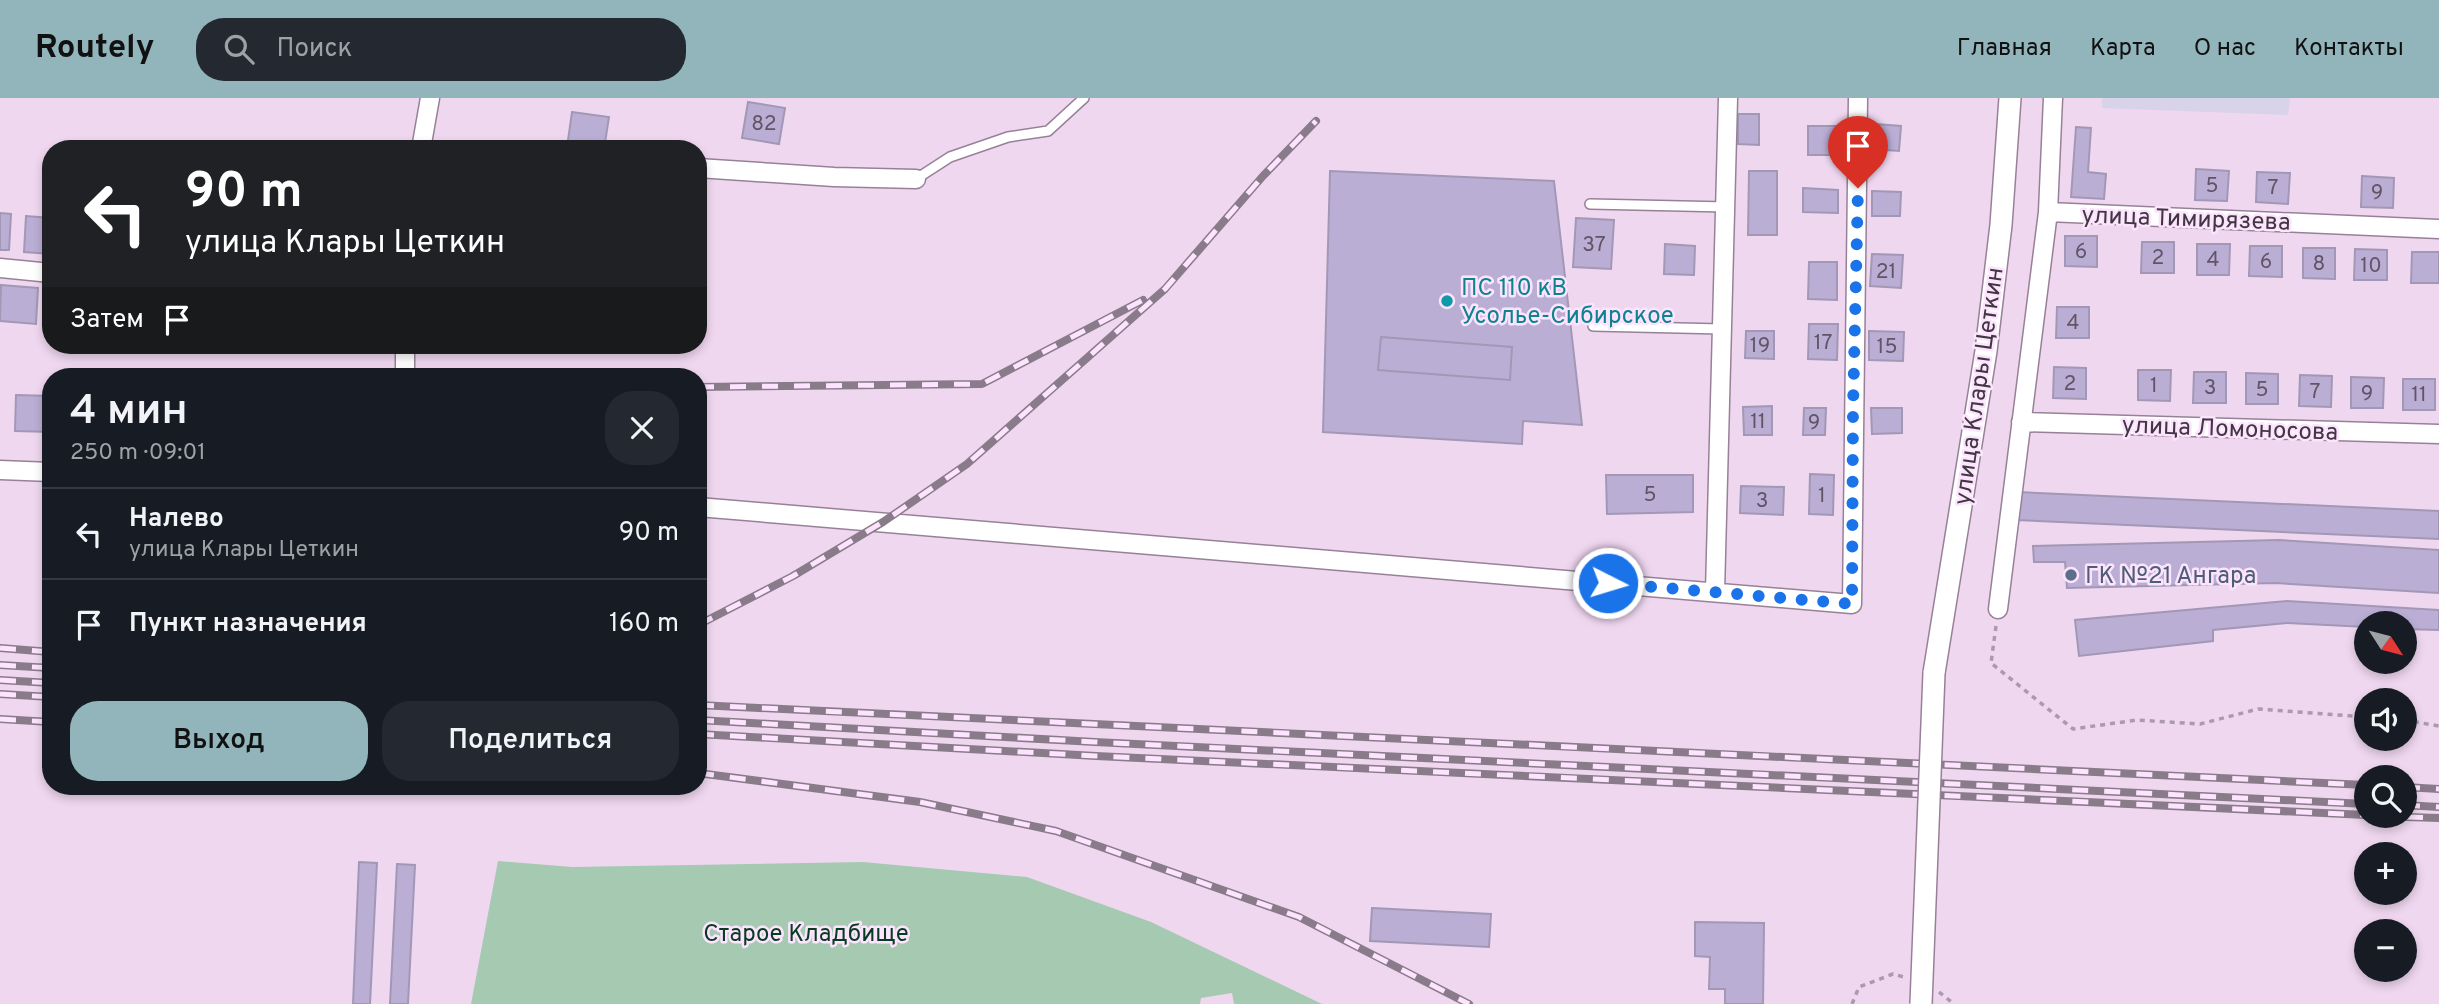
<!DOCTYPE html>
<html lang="ru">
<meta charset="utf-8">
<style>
body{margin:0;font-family:Overpass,sans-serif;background:#242831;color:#f1f3f6;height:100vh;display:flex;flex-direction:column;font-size:26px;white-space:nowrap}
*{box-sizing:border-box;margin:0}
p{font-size:23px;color:#9ea1a6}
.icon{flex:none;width:38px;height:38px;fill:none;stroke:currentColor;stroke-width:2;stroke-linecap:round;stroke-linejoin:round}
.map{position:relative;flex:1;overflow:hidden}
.side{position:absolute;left:42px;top:270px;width:665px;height:427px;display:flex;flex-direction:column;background:#171b24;border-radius:28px;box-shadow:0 4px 10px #0003}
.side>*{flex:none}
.banner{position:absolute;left:42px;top:42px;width:665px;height:214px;border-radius:28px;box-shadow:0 4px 10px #0003;background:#202124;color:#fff;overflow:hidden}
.needle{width:46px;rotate:126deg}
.buttons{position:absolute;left:2354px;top:513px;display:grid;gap:14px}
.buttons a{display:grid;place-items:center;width:63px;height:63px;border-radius:50%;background:#171b24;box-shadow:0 4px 10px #0003;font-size:35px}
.pin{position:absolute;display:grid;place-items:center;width:60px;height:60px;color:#fff;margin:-72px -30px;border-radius:50% 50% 50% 0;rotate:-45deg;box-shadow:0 0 7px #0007}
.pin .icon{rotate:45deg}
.me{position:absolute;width:77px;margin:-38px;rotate:95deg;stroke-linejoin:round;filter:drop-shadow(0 0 5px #0008)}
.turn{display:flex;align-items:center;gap:24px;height:147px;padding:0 28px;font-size:32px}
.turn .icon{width:91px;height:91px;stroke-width:2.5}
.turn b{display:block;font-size:49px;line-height:60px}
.then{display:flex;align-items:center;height:66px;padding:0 28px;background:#0003;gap:14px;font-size:26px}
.round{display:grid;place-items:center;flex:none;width:74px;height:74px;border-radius:28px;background:#242831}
.overview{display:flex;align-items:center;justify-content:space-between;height:119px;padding:0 28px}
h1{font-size:42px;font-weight:600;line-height:52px}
.primary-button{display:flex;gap:14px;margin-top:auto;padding:14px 28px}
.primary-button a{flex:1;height:80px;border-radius:28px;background:#92b4bb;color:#111;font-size:28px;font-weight:600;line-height:80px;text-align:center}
.primary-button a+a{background:#242831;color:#f1f3f6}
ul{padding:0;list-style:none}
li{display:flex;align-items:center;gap:21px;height:91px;padding:0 28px;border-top:2px solid #363941}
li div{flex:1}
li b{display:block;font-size:26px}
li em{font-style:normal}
header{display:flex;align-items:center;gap:42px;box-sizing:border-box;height:98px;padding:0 35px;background:#92b4bb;color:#111}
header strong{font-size:33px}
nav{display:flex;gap:38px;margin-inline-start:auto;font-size:24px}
.search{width:490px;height:63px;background:#242831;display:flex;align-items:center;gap:18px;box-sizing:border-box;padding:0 24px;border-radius:28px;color:#9ea1a6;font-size:26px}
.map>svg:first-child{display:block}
.education{fill:#d8d3e8}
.green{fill:#a5cab1}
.building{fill:#bbaed5;stroke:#a298b5;stroke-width:2}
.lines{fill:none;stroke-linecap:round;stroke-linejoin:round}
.service-casing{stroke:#978198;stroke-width:12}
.minor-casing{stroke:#978198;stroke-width:21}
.tertiary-casing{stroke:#978198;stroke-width:24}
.path{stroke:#ab99ac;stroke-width:3.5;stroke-dasharray:5 5;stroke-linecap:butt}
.service{stroke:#fff;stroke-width:9}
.minor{stroke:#fff;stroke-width:18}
.tertiary{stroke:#fff;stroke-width:21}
.rail-casing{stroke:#8a7b8b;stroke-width:8}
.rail{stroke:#fde4fe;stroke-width:5;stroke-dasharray:16;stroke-linecap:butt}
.tertiary-bridge-casing{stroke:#978198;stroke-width:24;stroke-linecap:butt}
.tertiary-bridge{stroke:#fff;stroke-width:21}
.route{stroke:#1a73e8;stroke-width:12;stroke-dasharray:0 21.6}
.culture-dot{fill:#0f9aa8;stroke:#fde4fe;stroke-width:2.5}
.service-dot{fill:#5c6f8a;stroke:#fde4fe;stroke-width:2.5}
.labels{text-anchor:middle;stroke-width:5;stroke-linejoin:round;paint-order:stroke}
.number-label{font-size:21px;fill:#5f5566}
.street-label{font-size:24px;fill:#403741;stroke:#fde4fe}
.culture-label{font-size:24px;fill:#0d838f;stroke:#fde4fe;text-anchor:start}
.service-label{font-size:24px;fill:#4e5e75;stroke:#fde4fe;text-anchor:start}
.park-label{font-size:24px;fill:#093b21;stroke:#fde4fe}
</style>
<header>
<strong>Routely</strong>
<div class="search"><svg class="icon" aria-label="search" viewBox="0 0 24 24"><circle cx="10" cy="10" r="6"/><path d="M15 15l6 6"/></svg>Поиск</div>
<nav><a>Главная</a><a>Карта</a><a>О нас</a><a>Контакты</a></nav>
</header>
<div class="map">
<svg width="2439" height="906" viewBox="0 0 2439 906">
<rect width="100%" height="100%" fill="#efd7f0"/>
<path class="education" d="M2102,0H2290L2288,17L2102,10Z"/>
<path class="green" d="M498,763L572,769L863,764L1027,779L1151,824L1322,906H1234L1232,895L1201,900L1200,906H471Z"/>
<path class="building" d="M748,4L785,10L779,46L742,40Z
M572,14L609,19L604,51L567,49Z
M1738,16H1759V47L1738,46Z
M1875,26L1901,28L1899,53L1873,51Z
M1808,28H1840V57H1808Z
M2076,29L2091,30L2088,74L2106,76L2104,101L2071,99Z
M2196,71L2229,73L2227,103L2195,102Z
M1330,73L1554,83L1582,327L1523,323L1522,346L1323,334Z
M1749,73H1777V137H1748Z
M2257,74L2290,75L2288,106L2256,104Z
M2362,78L2394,80L2393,110L2361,109Z
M1803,90L1838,92V115L1803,114Z
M1872,93L1901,94L1900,118H1872Z
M0,115L11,116L9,152H0Z
M26,118L51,120V156L24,154Z
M1576,120L1614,122L1611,171L1573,169Z
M2065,138H2097V169L2065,168Z
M2142,144H2174V175H2141Z
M1665,146L1695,148L1694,177L1664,176Z
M2197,146H2230L2229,177H2197Z
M2250,148H2282V179L2249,178Z
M2303,150H2335V181L2303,180Z
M2355,151L2387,152V182H2354Z
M2412,154H2439V185H2411Z
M1872,156L1903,157L1901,190L1870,188Z
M1809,164H1837V202L1808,201Z
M1,187L38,190L36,226L0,223Z
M2057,209H2089V240H2056Z
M1809,226H1838L1837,262L1808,261Z
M1746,233H1774V261L1745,260Z
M1869,233L1904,234L1903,263L1869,262Z
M1381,239L1512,249L1510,282L1378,272Z
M2054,269L2086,270V301L2053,300Z
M2138,272H2171L2170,303L2138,302Z
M2194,274H2226V305H2193Z
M2246,275L2278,276V306H2246Z
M2300,277L2332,278L2331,309L2299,308Z
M2351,279L2384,280L2383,310H2351Z
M2403,281H2435V312H2403Z
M16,297L51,298V334L15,333Z
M1772,308V337H1744L1743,309Z
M1804,310H1826L1825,337H1803Z
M1871,310H1902V335L1872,336Z
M1810,376L1834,377L1833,417L1809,416Z
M1606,377H1693V414L1607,416Z
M1741,388L1784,389L1783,417L1740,415Z
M2018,394L2439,413V441L2016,422Z
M2279,442L2439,452V495L2275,485L2067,490L2065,464H2034L2033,448Z
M2287,503L2439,512V532L2404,531V525H2366V529L2287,525L2213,532V543L2079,558L2075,522Z
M359,764L377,765L370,906H353Z
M397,766L415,767L408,906H390Z
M1372,810L1491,816L1489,849L1370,843Z
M1695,824L1764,825L1763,906H1725V891H1709L1710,859L1695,858Z"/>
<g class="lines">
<g class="service-casing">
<path id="service" d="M916,81L950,59L1008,39L1048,33L1084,0
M1590,106L1727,109
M1593,228L1722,231"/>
</g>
<g class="minor-casing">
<path id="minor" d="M2053,0L2048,114L2439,131
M421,51L430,0
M698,70L834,79L916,81
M0,170L51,175
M405,247V278
M2021,324L2439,336
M0,372L51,374
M698,409L1852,506L1858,0
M1715,494L1728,0
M1998,511L2048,114"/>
</g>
<g class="tertiary-casing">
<path id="tertiary" d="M1934,575L1986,253L2001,127L2010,0"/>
</g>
<path class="path" d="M1996,528L1991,565L2073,631L2137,622L2200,626L2258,611L2366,619
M2404,622L2439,628
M1939,894L1954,906
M1852,906L1859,889L1893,876L1904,879"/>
<use href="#service" class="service"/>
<use href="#minor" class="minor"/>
<use href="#tertiary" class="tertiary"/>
<g class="rail-casing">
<path id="rail" d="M698,289L982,286L1143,202
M698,527L793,478L883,424L967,366L1165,191L1263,78L1316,23
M0,550L51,554
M0,567L51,570
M0,582L51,585
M0,596L51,599
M698,607L2366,687
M0,621L51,624
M698,622L1095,644L2366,706
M698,636L1096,658L2366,717
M698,675L920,704L1056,733L1299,819L1469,906
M2404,689L2439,691
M2404,707L2439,709
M2375,718L2439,720"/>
</g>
<use href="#rail" class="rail"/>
<g class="tertiary-bridge-casing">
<path id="tertiary-bridge" d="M1921,906L1934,575"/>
</g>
<use href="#tertiary-bridge" class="tertiary-bridge"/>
</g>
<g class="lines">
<path class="route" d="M1608,485L1852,506L1853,311L1858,90"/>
</g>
<circle class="culture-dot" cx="1447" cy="203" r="7"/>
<circle class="service-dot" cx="2071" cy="477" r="7"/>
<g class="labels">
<g class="number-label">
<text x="764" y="32">82</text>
<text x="2212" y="94">5</text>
<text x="2273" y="96">7</text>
<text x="2377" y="101">9</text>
<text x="1594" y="153">37</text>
<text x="2081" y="160">6</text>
<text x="2158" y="166">2</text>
<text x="2213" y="168">4</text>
<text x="2266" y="170">6</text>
<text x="2319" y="172">8</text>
<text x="2371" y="174">10</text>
<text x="1886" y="180">21</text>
<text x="2073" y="231">4</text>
<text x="1823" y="251">17</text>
<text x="1760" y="254">19</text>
<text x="1887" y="255">15</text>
<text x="2070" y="292">2</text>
<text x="2154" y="294">1</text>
<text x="2210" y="296">3</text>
<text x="2262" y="298">5</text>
<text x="2315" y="300">7</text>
<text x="2367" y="302">9</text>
<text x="2419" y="303">11</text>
<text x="1758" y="330">11</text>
<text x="1814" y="331">9</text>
<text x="1650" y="403">5</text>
<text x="1822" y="404">1</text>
<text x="1762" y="409">3</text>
</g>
<g class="street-label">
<text transform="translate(2186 120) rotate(2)" y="8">улица Тимирязева</text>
<text transform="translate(1978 288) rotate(-82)" y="8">улица Клары Цеткин</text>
<text transform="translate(2230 330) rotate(2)" y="8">улица Ломоносова</text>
</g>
<g class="culture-label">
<text x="1461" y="197">ПС 110 кВ<tspan x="1461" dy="28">Усолье-Сибирское</tspan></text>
</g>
<g class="service-label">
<text x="2085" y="485">ГК №21 Ангара</text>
</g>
<g class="park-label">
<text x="806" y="843">Старое Кладбище</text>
</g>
</g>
</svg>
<div class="buttons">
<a><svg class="needle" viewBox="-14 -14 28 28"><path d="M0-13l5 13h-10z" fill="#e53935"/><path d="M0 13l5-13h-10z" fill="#9ea1a6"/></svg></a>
<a><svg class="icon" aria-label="sound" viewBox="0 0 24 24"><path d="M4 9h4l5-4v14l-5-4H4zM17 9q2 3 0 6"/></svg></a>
<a><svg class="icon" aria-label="search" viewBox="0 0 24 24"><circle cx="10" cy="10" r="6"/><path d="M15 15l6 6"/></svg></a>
<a>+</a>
<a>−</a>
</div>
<div class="pin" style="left:1858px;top:90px;background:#d93025"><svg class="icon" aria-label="arrive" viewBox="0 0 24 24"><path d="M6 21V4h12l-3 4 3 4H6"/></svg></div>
<svg class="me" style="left:1608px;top:485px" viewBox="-20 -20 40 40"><circle r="17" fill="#1a73e8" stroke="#fff" stroke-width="3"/><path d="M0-11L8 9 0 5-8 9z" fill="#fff"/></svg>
<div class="banner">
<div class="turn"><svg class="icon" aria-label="left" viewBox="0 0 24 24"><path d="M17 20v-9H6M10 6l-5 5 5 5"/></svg><div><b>90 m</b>улица Клары Цеткин</div></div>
<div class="then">Затем<svg class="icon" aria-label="arrive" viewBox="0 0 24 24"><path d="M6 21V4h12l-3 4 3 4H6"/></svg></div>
</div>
<section class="side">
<div class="overview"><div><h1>4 мин</h1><p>250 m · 09:01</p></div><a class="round"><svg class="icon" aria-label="close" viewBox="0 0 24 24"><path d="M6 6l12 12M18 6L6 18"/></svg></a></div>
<ul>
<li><svg class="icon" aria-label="left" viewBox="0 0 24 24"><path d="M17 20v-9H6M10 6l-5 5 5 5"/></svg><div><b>Налево</b><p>улица Клары Цеткин</p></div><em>90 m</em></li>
<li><svg class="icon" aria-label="arrive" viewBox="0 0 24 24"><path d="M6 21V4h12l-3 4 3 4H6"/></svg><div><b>Пункт назначения</b></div><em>160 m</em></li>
</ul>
<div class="primary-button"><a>Выход</a><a>Поделиться</a></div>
</section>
</div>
